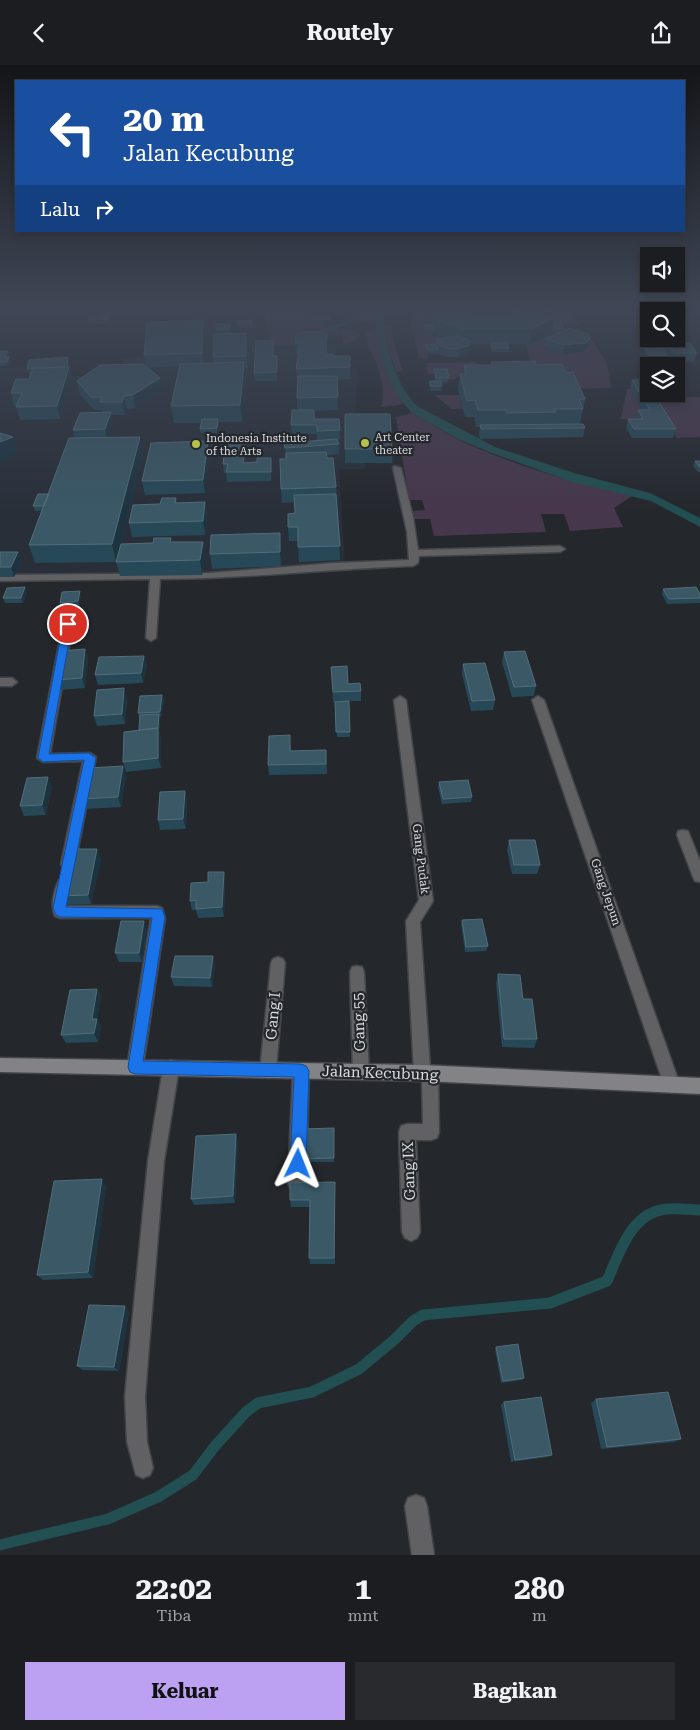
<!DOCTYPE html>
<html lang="id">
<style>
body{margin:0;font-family:"Roboto Serif",serif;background:#282a2e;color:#f1f3f6;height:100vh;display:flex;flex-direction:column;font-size:19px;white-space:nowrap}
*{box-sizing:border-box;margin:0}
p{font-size:16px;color:#a0a2a5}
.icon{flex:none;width:28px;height:28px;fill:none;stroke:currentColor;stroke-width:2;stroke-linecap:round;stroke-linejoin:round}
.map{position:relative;height:1490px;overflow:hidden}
.sheet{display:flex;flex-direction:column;background:#1b1d21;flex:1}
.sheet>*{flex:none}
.hud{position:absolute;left:15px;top:15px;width:670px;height:152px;border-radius:0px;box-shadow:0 2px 8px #0003,0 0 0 1px #393b3f;background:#1a4fa0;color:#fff;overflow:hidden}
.buttons{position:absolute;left:640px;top:182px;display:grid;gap:10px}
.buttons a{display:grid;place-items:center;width:45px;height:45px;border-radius:0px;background:#1b1d21;box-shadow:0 2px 8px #0003,0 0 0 1px #393b3f;font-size:25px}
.pin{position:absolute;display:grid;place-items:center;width:42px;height:42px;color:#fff;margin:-21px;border:2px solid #fff;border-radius:50%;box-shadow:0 1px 5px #0007}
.me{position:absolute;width:55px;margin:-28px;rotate:2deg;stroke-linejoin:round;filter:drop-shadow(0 0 4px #0008)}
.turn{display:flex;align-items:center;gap:18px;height:105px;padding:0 25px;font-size:22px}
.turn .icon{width:65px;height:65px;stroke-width:2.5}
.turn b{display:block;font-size:35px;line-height:42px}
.then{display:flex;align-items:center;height:48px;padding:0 25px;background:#0003;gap:10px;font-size:19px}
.eta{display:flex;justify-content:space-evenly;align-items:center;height:85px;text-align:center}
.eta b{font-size:30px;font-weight:700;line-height:35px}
.primary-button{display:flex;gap:10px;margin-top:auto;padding:10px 25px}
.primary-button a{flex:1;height:58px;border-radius:0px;background:#bca0f2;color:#111;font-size:20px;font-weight:700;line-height:58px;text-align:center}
.primary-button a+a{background:#282a2e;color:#f1f3f6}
header{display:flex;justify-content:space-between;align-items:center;height:65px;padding:0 25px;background:#1b1d21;font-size:22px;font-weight:700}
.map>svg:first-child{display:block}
.built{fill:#292f39}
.green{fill:#47374c}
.water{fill:#214f52}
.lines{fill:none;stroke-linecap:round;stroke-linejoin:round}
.stream-far1{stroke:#214f52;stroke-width:4}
.stream{stroke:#214f52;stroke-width:11}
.street-casing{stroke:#414449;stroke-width:3}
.secondary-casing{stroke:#414449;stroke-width:3}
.street{fill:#616164;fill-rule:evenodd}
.secondary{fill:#828287;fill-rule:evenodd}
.wall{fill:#274857}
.shaded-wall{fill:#1d3440}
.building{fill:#3a5866;stroke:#536d79}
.route{fill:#1a73e8;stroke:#114b97}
.poi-dot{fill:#b6c149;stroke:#24272c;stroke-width:2}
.labels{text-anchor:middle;stroke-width:4.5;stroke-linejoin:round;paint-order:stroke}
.far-poi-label{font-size:11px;fill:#dadce0;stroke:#24272c;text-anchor:start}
.street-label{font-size:12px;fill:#dadce0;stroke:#24272c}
.near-street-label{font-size:15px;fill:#dadce0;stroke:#24272c}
</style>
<header><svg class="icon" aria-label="back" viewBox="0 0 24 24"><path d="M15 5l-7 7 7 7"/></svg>Routely<svg class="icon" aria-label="share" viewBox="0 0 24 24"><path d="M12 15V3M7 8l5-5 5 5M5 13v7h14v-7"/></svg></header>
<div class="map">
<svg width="700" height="1490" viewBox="0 0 700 1490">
<rect width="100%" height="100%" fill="#24272c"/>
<path class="built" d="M267,258L272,280H336V303L357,304L355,361L391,360L394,399L365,398V404H339L345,497L244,512L0,516V303L71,299V311L122,310V293L143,292L149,266Z"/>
<path class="green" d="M263,240H308V249L325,254L319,257L337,264L357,266L360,268V271C355,276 350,279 342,278V269L302,278V280H271Z
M351,240H373L375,258C363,258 351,254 351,240Z
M419,240H427L431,263L425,269H433L460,279L425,284L429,294L419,293L410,259Z
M540,240H563L580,260H549Z
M385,260H391L395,282L403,306L396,307L388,282Z
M376,262L386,307L403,339L400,340L381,342C388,319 375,294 365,274L367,266Z
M552,269H564L544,283L563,289L585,286L588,282L582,274H591L607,298L611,323L563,324L537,312L525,279H530Z
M475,297L482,301L450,316L448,308L428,309L426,298Z
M627,324H630L647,354H621Z
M435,330H459L463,344H451Z
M652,332H700V372L677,373Z
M412,348C432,359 451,372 472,381C523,403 578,419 632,431L614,443L623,462L570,466L564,449H541L546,467L434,471L430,454H413L411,446L425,445L422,435H409L396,352Z"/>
<path class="water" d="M373,240H385C380,268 395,321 417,341L495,382L574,408L650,428L700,453V462L651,436L572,417L489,387L458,374L412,348L399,333L386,307L374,255Z"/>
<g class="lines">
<path class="stream-far1" d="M321,269L357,252L372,240"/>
<path class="stream" d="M0,1480L108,1454L158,1432L193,1410L215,1381L246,1347L258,1338L312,1327L359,1304L394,1275L413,1256L423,1250L550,1238L607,1216C618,1191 630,1151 661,1145C674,1142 687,1145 700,1145"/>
<g class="street-casing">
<path id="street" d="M394,401L401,403L413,452L418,485L560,481L565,484L560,487L419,491L418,498L413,501C328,504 244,514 160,514L156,573L151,576L146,573L150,514L0,516V510L209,508L334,498L409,495L407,467L393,403Z
M68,556L73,559L50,689L90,688L96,692L75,799L73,803L68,804L63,803L61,799L83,696L43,697L37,693L63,559Z
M0,613H12L17,617L12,621H0Z
M400,631L406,635L433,836L420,857L430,1002L436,1004L438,1009L439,1067L437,1073L431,1075H416L420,1167L417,1173L411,1176L405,1173L402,1167L399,1067L401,1061L407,1059H423L422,1016L416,1013L414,1008L406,856L419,835L394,635Z
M538,631L544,635L680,1020L678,1025L672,1028L666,1025L664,1020L532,635Z
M683,765L688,766L700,796V817L695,816L693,812L677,770L678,766Z
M64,814L69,815L71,819L66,841H157L162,843L165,853L143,1002L141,1007L135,1010L129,1007L127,1002L151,853H60L55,851C50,841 54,825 59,815Z
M278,892L283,894L285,898L276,1005L274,1010L268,1013L262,1010L260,1005L271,898L273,894Z
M357,901L362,902L364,907L369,1007L367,1012L361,1015L355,1012L353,1007L350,907L352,902Z
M171,995L177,998L179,1003L164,1096L145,1331L147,1377L153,1403L150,1410L143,1413L136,1410L127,1377L125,1331L148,1096L163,1003L165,998Z
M301,998L307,1001L309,1006L306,1118L303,1124L297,1127L291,1124L288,1118L293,1006L295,1001Z
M416,1430L424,1433L427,1441L434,1490H412L405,1441L408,1433Z"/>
</g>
<g class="secondary-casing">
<path id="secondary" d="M0,993L422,1000L700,1013V1029L422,1016L0,1007Z"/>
</g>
<use href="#street" class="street"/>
<use href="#secondary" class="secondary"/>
</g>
<path class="wall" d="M314,240H321V241H314Z
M321,240H351V245L342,248H321Z
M428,240H466L468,247L474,249H510L509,245V240H549L554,256L564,264V265L590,274L588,282L585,286L563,289L544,282L545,274L557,269H552L530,279H508L509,283L508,287H492L490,282L491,279H471L470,285L467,289L459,292H448L438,289H427L425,284V280L436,279V274L443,273L433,269L425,270L424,259H431L428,245Z
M474,240H493V242H474Z
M110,252V258L89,260L88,255Z
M319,252L330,257L324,259L319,256Z
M203,255L204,267V298H214L213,292L246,268L248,303H244L245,314L242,357H219L217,368H200V364L201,358H174L171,341L180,301L148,303L160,313L162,325L135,343L126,344L125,350H111L113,356L107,373L143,389L116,497L35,498L29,480L42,446H35L33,441L49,429L75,373L73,365L103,347L102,345H94L80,329L77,316L145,301L144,290Z
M252,255L253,263H237V256Z
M230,259L231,269H217L216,265Z
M321,269L327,289L332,291H350V314L337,315L338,345L314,346V354H339L340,374H337L339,379V389L326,390L327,393L336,422L340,495L299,497L298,476H289L288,462L295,448L294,437L282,438L281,424L286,394L284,378L335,375H317V369H292L291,360L297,345V316L296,304L298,290H296L295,278Z
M273,276L274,291H277V316H255L254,308Z
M660,276L686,278L697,288L694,297H672L665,287L666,285H664L667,290L666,295H648L644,288L645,283H661L659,280Z
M0,286H8L9,290L8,292H9L11,296L8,301H0Z
M68,292L72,314L60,354L20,355L16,342L17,341H14L11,328L29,314L30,311L27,304Z
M491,297L536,300L566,308L585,334L580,359L585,363L583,372L480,374L479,369L480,362H476L474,352H465L458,325L460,309H463L464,300H491Z
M434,304L449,313L448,317L441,318L442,326H430V316H435L434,309Z
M632,315L676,364L673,373H632L626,363L628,354H636L638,345H642L630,324Z
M345,349L392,384V398H345Z
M245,380L246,389L245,398L257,397L271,393L272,402L271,416L227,417L226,408H224L223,399Z
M209,390L205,428L145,430L142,416Z
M695,396H700V407H698L693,401Z
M176,433L177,438L205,437L207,451L205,470L132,472L129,458L160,439Z
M203,477L205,491L202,510L120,511L116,497Z
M281,482V501L212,504L210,489Z
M0,487L21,496L14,512H0Z
M663,524L700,529V538L667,539L662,529Z
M27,527L23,538H5L3,533Z
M81,531L79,541L62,543L60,538Z
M85,584L88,594L85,623L59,625L56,615Z
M504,587L536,621L534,631L512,632L502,597Z
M144,591L147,601L143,618L98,620L95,610Z
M463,599L495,635L493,645L471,646L462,609Z
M331,602L348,619L361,626V636H349L350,672H337L335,637H333Z
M162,630L164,635L161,652H160L159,666L161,673V703L126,707L123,697L139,665L140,653H139L138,648Z
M127,633L125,659L97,661L94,651Z
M291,680V686L326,685L327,709L269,710L268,700Z
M123,701L126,711L121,742L85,744L81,734Z
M439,717L472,732L471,737L442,739L438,722Z
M52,722L46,750L24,751L20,741Z
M185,726L187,736L186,764L160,765L158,755Z
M509,775L540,800L537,809H512L507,785Z
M101,794L91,839L64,840L60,831Z
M224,807L225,816L224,852L198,853L196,845H192L190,836L208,817Z
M462,855L488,881L486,886L465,887L461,859Z
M147,865L142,897H119L115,888Z
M213,891L215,900L212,922L174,921L171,912Z
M498,909L523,934L537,974L534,983L502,982L496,918Z
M97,924L101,932L97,954L101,962L98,977L66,978L61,970Z
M334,1063V1097H302L301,1094Z
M238,1076L235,1138L194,1140L191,1134Z
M106,1121L93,1213L43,1215L37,1210Z
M335,1124V1199H310L309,1193L310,1142H291L290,1135Z
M129,1246L119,1306L83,1305L77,1301Z
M496,1282L524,1313L522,1315L501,1318L495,1284Z
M596,1334L681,1374L674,1377L601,1384L591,1338Z
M504,1337L552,1390L548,1392L511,1397L501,1340Z"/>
<path class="shaded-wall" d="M342,240H351V245L342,248Z
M330,253V257L324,259V255Z
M554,253L552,269L530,279L532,264Z
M203,255L204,267V300L202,288Z
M246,268L247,280L248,303L246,291Z
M590,274L588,282L585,286L563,289L564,280Z
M471,277L470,285L467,289L459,292L460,283Z
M8,286L9,290L6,296L5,292Z
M9,292L11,296L8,301L7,297Z
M68,292L72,314L60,354L57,341L67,303Z
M244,297L245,314L242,357L240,340Z
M160,313L162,325L135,343L133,330Z
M124,331L126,344L125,350L122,337Z
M111,347L113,356L107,373L105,364Z
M218,354L219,359L217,368V363Z
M13,372L18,389L0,397V377Z
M140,372L143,389L116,497L112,479Z
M208,376L209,390L205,428L203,415Z
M245,380L246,389L244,407L243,398Z
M271,393L272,402L271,416Z
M205,437L207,451L205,470L203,456Z
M280,468L281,482V501L280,487Z
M203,477L205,491L202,510L200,495Z
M18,487L21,496L14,512L11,502Z
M25,522L27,527L23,538L21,533Z
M80,526L81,531L79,541L78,536Z
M85,584L88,594L85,623L82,613Z
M144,591L147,601L143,618L141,608Z
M124,623L127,633L125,659L122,649Z
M162,630L164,635L161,652L160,647Z
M159,649L160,654L159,666L161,673V703L158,693V664Z
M123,701L126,711L121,742L118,732Z
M48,712L52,722L46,750L42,740Z
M185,726L187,736L186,764L183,754Z
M97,784L101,794L91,839L88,830Z
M224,807L225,816L224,852L222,842Z
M144,856L147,865L142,897L139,888Z
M213,891L215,900L212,922L210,913Z
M97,924L101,932L97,954L101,962L98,977L94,968L92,954Z
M236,1069L238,1076L235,1138L233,1131Z
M102,1114L106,1121L93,1213L88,1207Z
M125,1241L129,1246L119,1306L114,1302Z"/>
<path class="building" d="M431,240H466L468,247L474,249H512L517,246L514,240H549L554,253L532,264H462L434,254Z
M99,248H109V254L88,255L89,252L99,251Z
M325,250L330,253L324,255L319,252Z
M203,255L202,288L144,290L147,257Z
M252,255V258L237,259V256Z
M554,256H561L564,264H553Z
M216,259H230V264L216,265Z
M424,259H432L433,265H426Z
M570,263L588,269L590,274L586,278L564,280L545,274Z
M302,267H321V269H327L326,289H333L332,291H350V302L296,304L300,278H295L296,269H302Z
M246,268V291L213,292L214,269Z
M459,271L471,277L468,281L460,283L449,284L439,280L436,274Z
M256,276H273V291H277V307L254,308Z
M660,276H684L686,278H668L667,281H663Z
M491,278H507L509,283H492Z
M668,278H690L697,288H674Z
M436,279L438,285H428L425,280Z
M645,283H663L667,290H649Z
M0,286H8L5,292H9L7,297H0Z
M68,292L67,302L27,304L29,295Z
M535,296L536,300L562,299L566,308L573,307L585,334H579L583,344H554L556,347L507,348L506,345H478L475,335L467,336L460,309H466L464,300H492L491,297Z
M244,297L240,340L171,341L180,299Z
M143,299L160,313L133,330L124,331L122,337H100L102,332H91L77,316L100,300Z
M69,302L57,341L16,342L22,328H11L16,314H29L33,303Z
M434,304H447L449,313H436Z
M298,311H337L338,332L297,333Z
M632,315H646L649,320V329H654L676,364H634L628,354H643L638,345H650Z
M430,316H441L442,321H430Z
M292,345H314V354H339L340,365L317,366V360H291Z
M111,347L105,364L73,365L80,348Z
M345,349H390L392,384H345Z
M202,354H218L217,363L200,364Z
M583,359L585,363L481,364L480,360Z
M0,368L13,372L0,377Z
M140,372L112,479L29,480L69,373Z
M337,374L339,379L285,383L284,378Z
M208,376L203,415L142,416L151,378Z
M225,380H245L243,398L257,397V393H271V407H226L228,399H223Z
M326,387L327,393H333L336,422L281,424L280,394H286V388Z
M695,396H700V402H699Z
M38,429H49L44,441H33Z
M336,429L340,481L298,482V462H288V449L295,448L294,430Z
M162,433H176L175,438L205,437L203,456L129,458L133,440L160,439Z
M280,468V487L210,489L211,470Z
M154,473H171L170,477H203L200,495L116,497L121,479L153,478Z
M0,487H18L11,502H0Z
M25,522L21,533H3L7,523Z
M696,522L700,529V533L669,534L663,524Z
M80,526L78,536L60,538L62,527Z
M85,584L82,613L56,615L60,586Z
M525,586L536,621L514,622L504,587Z
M144,591L141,608L95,610L99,592Z
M485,598L495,635L472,636L463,599Z
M347,601L348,619L360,618L361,626L333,627L331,602Z
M124,623L122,649L94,651L97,625Z
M162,630L160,647L138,648L140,631Z
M349,636L350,667H336L335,637Z
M159,649L158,663L139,665L140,650Z
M158,663V693L123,697L124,667Z
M290,670V686L326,685V699L268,700L269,671Z
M123,701L118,732L81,734L88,703Z
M48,712L42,740L20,741L27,713Z
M468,715L472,732L443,734L439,717Z
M185,726L183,754L158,755L160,727Z
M509,775H535L540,800H514Z
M71,784H97L88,830L60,831Z
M208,807H224L222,842L196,844V835L190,836L191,818L208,817Z
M482,854L488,881L466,882L462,855Z
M121,856H144L139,888H115Z
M175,891H213L210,913L171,912Z
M498,909L520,910L523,934H532L537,974H504Z
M97,924L92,954H97L94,968L61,970L70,925Z
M334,1063V1093L301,1094L302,1064Z
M236,1069L233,1131L191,1134L196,1071Z
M102,1114L88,1207L37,1210L54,1116Z
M335,1117L334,1193H309L310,1135H290V1118Z
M89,1240L125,1241L114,1302L77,1301Z
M518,1279L524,1313L503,1316L496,1282Z
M668,1327L681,1374L607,1382L596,1334Z
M541,1332L552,1390L515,1395L504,1337Z"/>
<linearGradient id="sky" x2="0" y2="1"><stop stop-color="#141518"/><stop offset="0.54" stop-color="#3f4756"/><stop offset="1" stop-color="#3f4756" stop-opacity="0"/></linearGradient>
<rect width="700" height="448" fill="url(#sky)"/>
<path class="route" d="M68,556L72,559L49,689L89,688L96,693L66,842L162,844L165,852L143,996L301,999L306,1001L309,1006L306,1099L304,1104L298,1107L293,1104L290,1099L294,1012L135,1009L130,1007L128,1002L152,853L60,852L56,850L53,843L84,695L43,697L38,693L63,559Z"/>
<g class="poi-dot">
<circle cx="365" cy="378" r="5"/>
<circle cx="196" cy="379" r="5"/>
</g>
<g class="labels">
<g class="far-poi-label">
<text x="375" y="376">Art Center<tspan x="375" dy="13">theater</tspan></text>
<text x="206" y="377">Indonesia Institute<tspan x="206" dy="13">of the Arts</tspan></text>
</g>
<g class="street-label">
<text transform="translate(421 794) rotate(83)" y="4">Gang Pudak</text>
<text transform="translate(606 827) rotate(71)" y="4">Gang Jepun</text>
</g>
<g class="near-street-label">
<text transform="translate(273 951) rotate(-85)" y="5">Gang I</text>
<text transform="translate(359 957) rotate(-92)" y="5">Gang 55</text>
<text transform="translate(380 1008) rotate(2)" y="5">Jalan Kecubung</text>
<text transform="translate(409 1106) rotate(-92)" y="5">Gang IX</text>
</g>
</g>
</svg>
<div class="buttons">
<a><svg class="icon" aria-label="sound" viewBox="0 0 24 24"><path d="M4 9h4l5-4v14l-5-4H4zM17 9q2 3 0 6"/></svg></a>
<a><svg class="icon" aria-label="search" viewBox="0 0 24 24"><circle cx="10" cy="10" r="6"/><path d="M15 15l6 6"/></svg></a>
<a><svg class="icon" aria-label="layers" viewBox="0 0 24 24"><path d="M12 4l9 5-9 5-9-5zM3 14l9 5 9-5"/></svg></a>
</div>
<div class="pin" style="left:68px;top:559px;background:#d93025"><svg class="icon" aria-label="arrive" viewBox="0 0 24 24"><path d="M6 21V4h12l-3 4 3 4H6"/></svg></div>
<svg class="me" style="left:298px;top:1099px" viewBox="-20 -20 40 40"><path d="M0-17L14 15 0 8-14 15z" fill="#1a73e8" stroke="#fff" stroke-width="4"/></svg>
<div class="hud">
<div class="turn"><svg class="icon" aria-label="left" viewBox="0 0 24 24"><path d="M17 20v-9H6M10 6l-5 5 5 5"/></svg><div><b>20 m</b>Jalan Kecubung</div></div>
<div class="then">Lalu<svg class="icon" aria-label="right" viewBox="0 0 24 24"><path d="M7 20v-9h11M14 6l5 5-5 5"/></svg></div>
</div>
</div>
<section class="sheet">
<div class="eta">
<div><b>22:02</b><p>Tiba</p></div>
<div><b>1</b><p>mnt</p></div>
<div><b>280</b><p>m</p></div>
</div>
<div class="primary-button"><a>Keluar</a><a>Bagikan</a></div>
</section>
